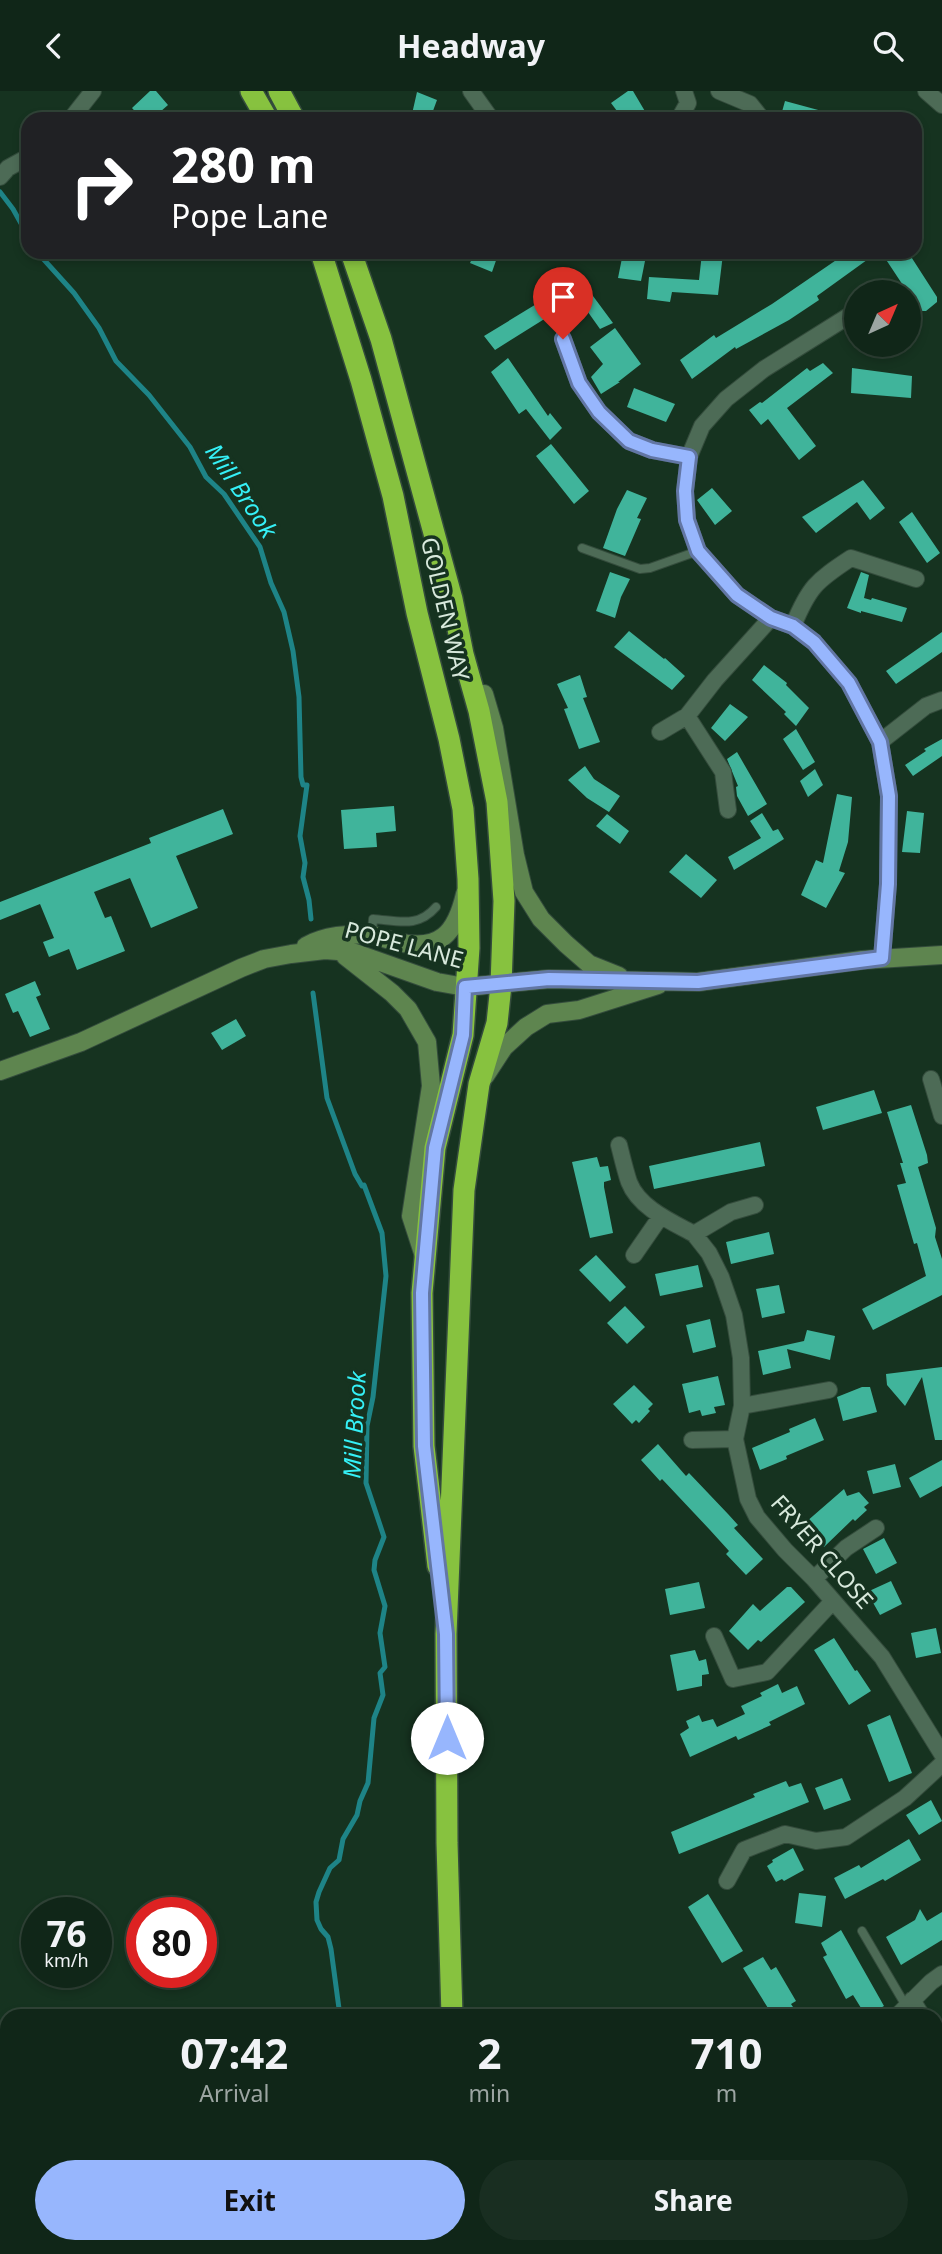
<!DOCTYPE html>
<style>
body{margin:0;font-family:"Noto Sans",sans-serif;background:#192e21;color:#f1f3f6;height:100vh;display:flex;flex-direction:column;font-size:26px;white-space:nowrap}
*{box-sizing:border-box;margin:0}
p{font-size:23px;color:#9ca5a2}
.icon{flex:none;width:38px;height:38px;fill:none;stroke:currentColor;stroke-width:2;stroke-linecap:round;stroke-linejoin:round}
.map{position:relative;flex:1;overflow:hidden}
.panel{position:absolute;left:0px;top:1918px;width:943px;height:245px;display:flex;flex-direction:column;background:#102618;border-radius:21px 21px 0 0;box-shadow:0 4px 10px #0003,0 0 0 2px #304337}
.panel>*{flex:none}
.hud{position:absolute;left:21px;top:21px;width:901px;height:147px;border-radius:21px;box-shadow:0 4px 10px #0003,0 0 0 2px #304337;background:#202124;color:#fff;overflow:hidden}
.needle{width:46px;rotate:44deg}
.buttons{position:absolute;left:844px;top:189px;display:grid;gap:14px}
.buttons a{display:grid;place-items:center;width:77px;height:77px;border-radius:50%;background:#102618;box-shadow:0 4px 10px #0003,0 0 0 2px #304337;font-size:35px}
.speed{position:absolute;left:21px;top:1806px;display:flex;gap:14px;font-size:35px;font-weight:700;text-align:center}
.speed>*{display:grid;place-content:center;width:91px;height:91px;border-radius:50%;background:#102618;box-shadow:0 4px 10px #0003,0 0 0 2px #304337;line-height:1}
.speed small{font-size:18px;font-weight:400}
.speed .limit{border:10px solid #d22;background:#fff;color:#111}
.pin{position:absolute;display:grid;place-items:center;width:60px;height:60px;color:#fff;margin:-72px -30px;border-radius:50% 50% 50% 0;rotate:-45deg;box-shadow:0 0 7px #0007}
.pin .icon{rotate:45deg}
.me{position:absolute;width:77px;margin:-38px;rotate:0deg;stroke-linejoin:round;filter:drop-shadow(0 0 5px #0008)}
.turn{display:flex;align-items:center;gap:24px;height:147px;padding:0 35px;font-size:32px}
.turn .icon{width:91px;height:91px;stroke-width:2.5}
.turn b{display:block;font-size:49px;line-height:60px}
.eta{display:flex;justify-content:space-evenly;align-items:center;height:119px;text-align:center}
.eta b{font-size:42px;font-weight:700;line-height:49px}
.action{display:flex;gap:14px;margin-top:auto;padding:14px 35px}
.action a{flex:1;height:80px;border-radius:42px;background:#97b6fd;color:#111;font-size:28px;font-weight:700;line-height:80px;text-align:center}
.action a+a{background:#192e21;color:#f1f3f6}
header{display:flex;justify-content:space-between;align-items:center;height:91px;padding:0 35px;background:#102618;font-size:32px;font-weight:700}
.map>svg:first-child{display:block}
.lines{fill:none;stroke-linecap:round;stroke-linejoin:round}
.stream{stroke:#1e8487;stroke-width:5}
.building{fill:#40b49b}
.lane-casing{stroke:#344c3c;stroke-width:10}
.street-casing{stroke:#344c3c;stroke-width:18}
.secondary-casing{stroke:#344c3c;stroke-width:20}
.highway-casing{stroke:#344c3c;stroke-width:24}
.lane{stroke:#4d6b56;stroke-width:8}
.street{stroke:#4d6b56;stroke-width:16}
.secondary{stroke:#5e854f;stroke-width:18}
.highway{stroke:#87c23f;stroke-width:21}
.route-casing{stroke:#6276a4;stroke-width:18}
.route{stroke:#97b6fd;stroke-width:12}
.labels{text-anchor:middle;stroke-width:7;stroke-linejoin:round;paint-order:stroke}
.street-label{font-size:23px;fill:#d8e9dc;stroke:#163320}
.water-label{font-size:24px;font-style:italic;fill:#35f0f6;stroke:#163320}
</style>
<header><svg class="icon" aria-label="back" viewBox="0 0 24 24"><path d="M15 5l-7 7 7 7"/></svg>Headway<svg class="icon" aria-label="search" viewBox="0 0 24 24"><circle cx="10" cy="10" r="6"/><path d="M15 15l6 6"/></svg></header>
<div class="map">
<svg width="942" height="2163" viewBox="0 0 942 2163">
<rect width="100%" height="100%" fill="#163320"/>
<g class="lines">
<path class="stream" d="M0,101L13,118L28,145
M37,161L74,202L99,237L116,270L149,304L190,356L206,386L224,403L260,456L271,492L284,521L293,560L299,606L301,686L303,694H307L300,745L305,772L303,786L309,809L311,828
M313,902L327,1007L355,1083L362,1095L364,1094L382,1142L386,1185L373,1306L367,1335L366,1392L384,1446L375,1469L374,1479L385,1515L380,1542L385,1576L380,1582L383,1604L374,1627L368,1692L360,1710L357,1724L343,1748L339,1769L330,1777L319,1801L316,1811L317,1829L321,1838L328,1846L331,1858L340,1925
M373,2156L374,2163"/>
</g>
<path class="building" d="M150,0H156L168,14L152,28H142L132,17Z
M628,0H633L646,22L639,28H623L611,12Z
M417,1L437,9L430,28L412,23Z
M785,10L833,23V28H780Z
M475,161H499L492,181L470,172Z
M848,161H878L817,205L819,209L789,229L736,258L735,256L692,288L680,269L714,244L716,247L772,213Z
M881,161H908L937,206V211L926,220H920Z
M623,162L646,165L641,190L618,187Z
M702,162L723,163L718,204L672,201L670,211L647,208L649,186L699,189Z
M573,178L613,232L600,238L578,207L495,259L484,245L561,198L556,189Z
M615,237L641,273L618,291H620L601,303L591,286L603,273L590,256Z
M508,267L548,325L550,322L562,337L550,349L526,318L519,323L491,281Z
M823,272L833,282L787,317L816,355L799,369L768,328L761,334L749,319L760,311L762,312L807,277L810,280Z
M852,277L912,285L911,307L851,302Z
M634,297L675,313L666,331L627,316Z
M551,353L589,400L574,413L536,365Z
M863,389L885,417L870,429L857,411L816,442L802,426Z
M712,397L732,420L715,434L697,409Z
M627,399L647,407L637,427L641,428L625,465L603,457L617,418Z
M912,421L940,462L927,472L899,431Z
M610,481L630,488L621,506L615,527L596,520Z
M861,481L869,484L864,507L871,509L872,507L907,517L902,531L861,520V522L847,517Z
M629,540L664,568L665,567L685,585L672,599L614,556Z
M942,541V561L896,593L886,580Z
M764,574L787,592L786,594L809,617L796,635L784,623L786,621L752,589Z
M580,584L587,606L583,607L600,651L579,658L564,618L568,617L557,593Z
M730,613L748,626L725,650L711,637Z
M796,638L815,671L803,679L783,648Z
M942,648V665L913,685L905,674L926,660L924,658Z
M737,661L767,713L748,725L737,705L736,696L738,695L727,668Z
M585,675L594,688L620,705L609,721L587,707L568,689Z
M815,678L823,694L808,706L800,690Z
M837,703L852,706L848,751L839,780L845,782L826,817L801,804L816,769L823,772Z
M394,715L396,740L376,742L377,756L344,758L341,719Z
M223,718L233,743L176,765L198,817L151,837L130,787L94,801L105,827L111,825L125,860L77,879L69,858L49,866L43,851L54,847L40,813L0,829V811L151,752L149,747Z
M907,720L924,722L920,762L902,761Z
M762,722L773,740L778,738L784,748L734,779L728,766L761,747L750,730Z
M607,723L629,740L620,753L596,735Z
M686,763L717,789L701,807L669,781Z
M35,890L41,904L36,906L50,938L30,946L18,920L13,922L5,903Z
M236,928L246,945L222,959L211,942Z
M874,999L882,1022L823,1039L816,1016Z
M911,1014L927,1064L928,1072L918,1076L936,1137L935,1146L942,1168V1204L873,1239L862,1218L926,1185L917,1152L914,1153L897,1094L906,1092L900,1072H903L887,1021Z
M760,1051L765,1075L654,1098L649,1075Z
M597,1066L600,1076L608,1075L611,1089L604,1091V1096L613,1142L590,1147L572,1071Z
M769,1141L774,1163L731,1173L726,1151Z
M596,1164L626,1196L610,1211L579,1179Z
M698,1174L703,1196L660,1205L655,1183Z
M779,1194L785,1222L762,1227L756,1198Z
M625,1215L645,1236L627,1253L607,1232Z
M710,1228L716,1256L693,1262L686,1234Z
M807,1239L835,1245L830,1269L787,1258L791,1277L763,1284L758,1260L804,1250Z
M942,1276V1349H935L922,1286L905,1315L887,1294L886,1283Z
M718,1285L725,1314L714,1316L716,1322L702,1325L700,1319L689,1322L682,1293Z
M634,1294L653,1313L648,1318L650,1320L639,1332L636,1329L632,1333L613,1313Z
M862,1296H870L877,1321L843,1330L837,1306Z
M815,1327L824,1349L786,1365L787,1368L760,1379L752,1357L790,1341L789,1338Z
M658,1353L686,1385L689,1382L728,1423L738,1434L734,1437L763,1468L746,1484L726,1463L729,1460L710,1439L662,1388L660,1390L641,1369Z
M942,1369V1395L920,1407L909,1387Z
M895,1373L901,1396L873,1403L867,1380Z
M844,1398L847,1405L859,1401L869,1412L864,1416L867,1419L855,1430L853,1428L824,1456L821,1453L817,1457L798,1438Z
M884,1447L897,1472L876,1483L863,1458Z
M891,1490L902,1513L880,1524L867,1501Z
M699,1491L705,1517L670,1524L665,1498Z
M787,1496H791L805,1511L761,1551L758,1549L748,1559L729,1540L753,1513L760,1520Z
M936,1537L941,1562L916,1567L911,1542Z
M834,1547L855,1580L857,1579L871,1600L849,1614L814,1559Z
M695,1559L699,1570L706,1568L709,1583L702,1584V1595L677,1600L670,1564Z
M778,1593L782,1602L797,1595L805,1613L769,1631L771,1634L738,1649L736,1645L690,1666L680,1643L689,1637L686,1630L699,1624L702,1631L713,1628L717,1636L745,1623L741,1615L762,1605L760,1602Z
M890,1624L912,1682L889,1691L867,1634Z
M842,1687L851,1709L824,1719L815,1697Z
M786,1690L789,1696L801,1692L809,1711L679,1763L671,1741L755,1706L753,1703Z
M931,1709L942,1730L919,1744L906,1724Z
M909,1748L921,1769L885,1790L883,1788L845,1808L834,1787L859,1774L861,1777Z
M793,1757L804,1779L784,1790L782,1788L776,1791L767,1775L773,1771L772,1769Z
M799,1802L826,1805L822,1836L795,1832Z
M708,1803L743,1860L722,1872L688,1816Z
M920,1818L927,1830L942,1821V1849L901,1874L886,1846L915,1829Z
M841,1839L884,1915L866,1925L853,1904L846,1908L823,1866L827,1864L821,1852Z
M763,1866L771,1879L776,1876L796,1910L791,1913L799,1925H773L743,1877Z"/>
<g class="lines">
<g class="lane-casing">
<path id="lane" d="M582,457L640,478L650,477L698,460
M372,844L373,828C399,830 418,837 436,816
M862,1840L906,1915"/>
</g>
<g class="street-casing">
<path id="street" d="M471,0L491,28
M719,0L750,13L762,28
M926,0L942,14
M71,28L93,0
M679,28L688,12L684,0
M0,86L8,77L28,66
M856,223L847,226L764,278L726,308L702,335L689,366L685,400L687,429L698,460L737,504L771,527L793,535L814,551L849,592L880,651L889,705L888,793L882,867
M563,248L579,292L599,321L629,350L652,359L689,366
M793,535C809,496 816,490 851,467L916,488
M660,641L687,625
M880,651L926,615L942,609
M728,719L723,681L687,625L715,589L771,527
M931,988L942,1025
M619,1054C622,1066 625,1079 629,1091C639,1117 672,1131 694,1143
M755,1114L731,1121L694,1143L709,1162L721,1186L734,1224L741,1267L742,1315L735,1348L748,1408L757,1426L785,1459L814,1488L882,1566L942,1663
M634,1164L661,1125
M742,1315L829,1299
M692,1349L735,1348
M814,1488L846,1457L876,1437
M714,1545L733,1588L767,1581L832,1511
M727,1790L744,1759L785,1743L816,1750L846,1746L905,1707L942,1673
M912,1909L922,1925
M897,1925L931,1891L942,1883
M936,1947L942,1956
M830,2156L833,2163"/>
</g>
<g class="secondary-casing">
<path id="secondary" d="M484,603L494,637L515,764L524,801L541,828L566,853L589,873L619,885
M306,855C324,845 350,842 370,844C379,845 388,849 397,851C440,861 456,842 465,803
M345,865L392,902L408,918L427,951L431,995L411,1125L424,1165
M0,980L81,951L241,877L264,868L291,863L325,859L338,860L355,862L437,891L465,896L549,888L698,891L862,869L942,864
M485,985L504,956L526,936L547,923L579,919L658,894"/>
</g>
<g class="highway-casing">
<path id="highway" d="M251,0L267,28
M279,0L294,28
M321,161L361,289L393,405L417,522L449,648L463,718L468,788L469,857L463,944L435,1057L422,1202L424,1355L438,1475
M351,161L381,248L452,508L463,563L479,620L497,711L504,810L501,894L497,932L479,993L464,1099L446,1543L447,1752L452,1925
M466,2156V2163"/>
</g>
<use href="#lane" class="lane"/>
<use href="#street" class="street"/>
<use href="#secondary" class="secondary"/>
<use href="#highway" class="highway"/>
</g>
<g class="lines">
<g class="route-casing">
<path id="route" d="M447,1647L446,1543L424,1355L422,1202L435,1057L463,944L465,896L549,888L698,891L882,867L888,793L889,705L880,651L849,592L814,551L793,535L771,527L737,504L698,460L687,429L685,400L689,366L652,359L629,350L599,321L579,292L563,248"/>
</g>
<use href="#route" class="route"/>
</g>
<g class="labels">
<g class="street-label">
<text transform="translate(445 518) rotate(77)" y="8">GOLDEN WAY</text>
<text transform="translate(404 854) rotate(15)" y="8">POPE LANE</text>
<text transform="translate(822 1461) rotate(49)" y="8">FRYER CLOSE</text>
</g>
<g class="water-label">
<text transform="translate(241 400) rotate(56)" y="8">Mill Brook</text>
<text transform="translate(355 1334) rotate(-87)" y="8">Mill Brook</text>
</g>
</g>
</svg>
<div class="buttons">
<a><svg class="needle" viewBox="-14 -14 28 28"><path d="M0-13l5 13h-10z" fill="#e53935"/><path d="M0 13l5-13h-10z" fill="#9ca5a2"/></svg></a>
</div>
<div class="speed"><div>76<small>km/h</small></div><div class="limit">80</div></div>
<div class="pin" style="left:563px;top:248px;background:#d93025"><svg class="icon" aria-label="arrive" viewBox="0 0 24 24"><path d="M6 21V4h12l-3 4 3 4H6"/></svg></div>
<svg class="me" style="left:447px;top:1647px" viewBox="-20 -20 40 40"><circle r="19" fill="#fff"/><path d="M0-13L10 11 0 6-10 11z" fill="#97b6fd"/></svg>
<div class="hud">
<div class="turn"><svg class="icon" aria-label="right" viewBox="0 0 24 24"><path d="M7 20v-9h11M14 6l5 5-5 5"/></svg><div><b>280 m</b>Pope Lane</div></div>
</div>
<section class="panel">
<div class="eta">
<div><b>07:42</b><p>Arrival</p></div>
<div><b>2</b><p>min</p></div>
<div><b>710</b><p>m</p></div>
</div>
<div class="action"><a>Exit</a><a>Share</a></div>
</section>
</div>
